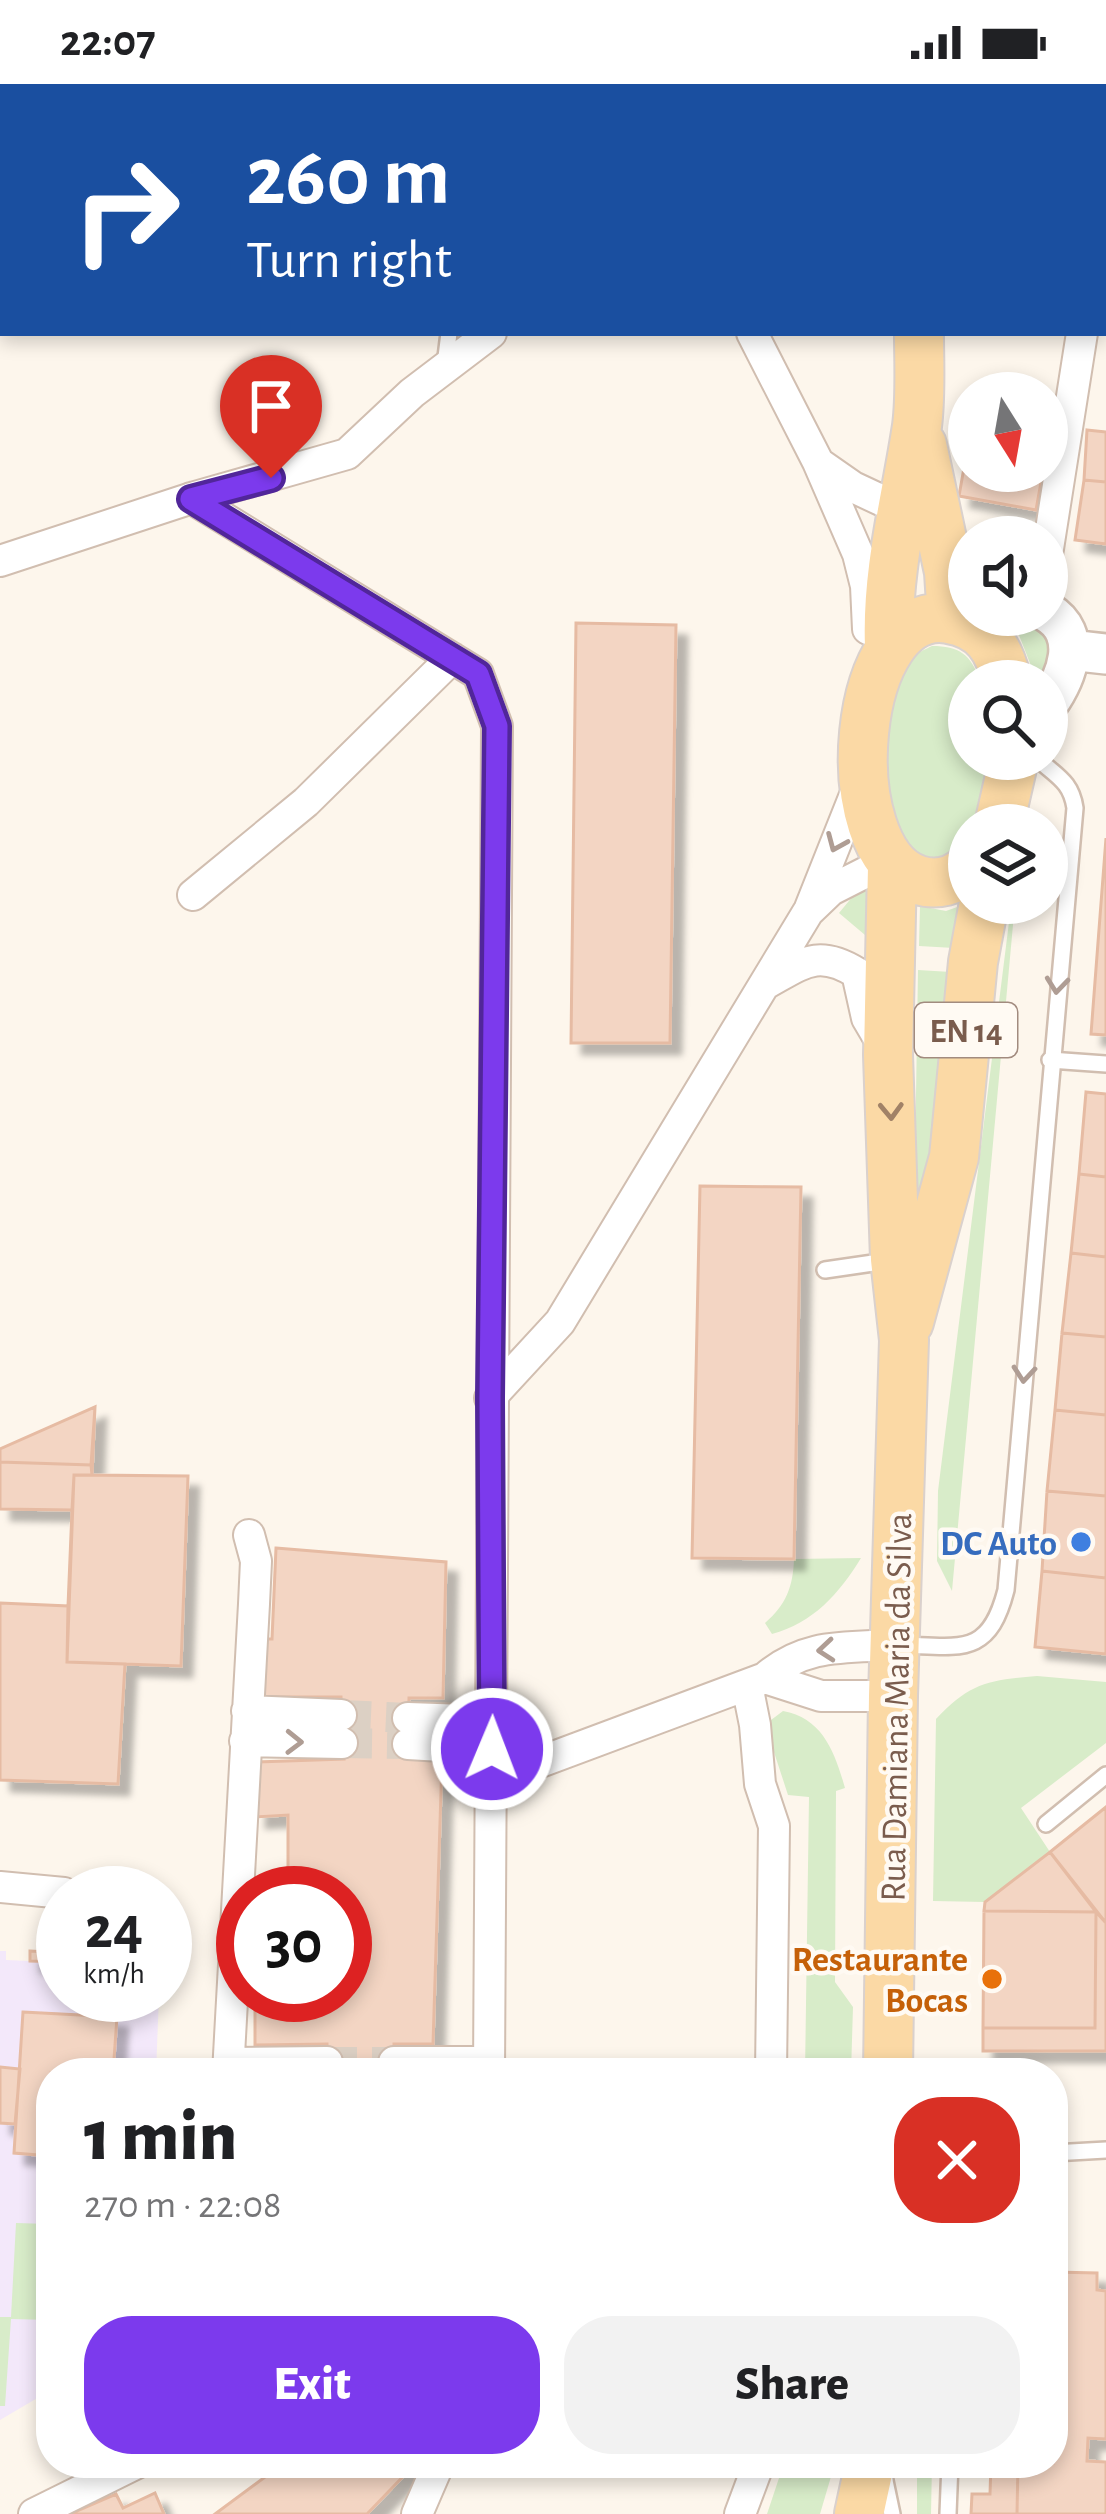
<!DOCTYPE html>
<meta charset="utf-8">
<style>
body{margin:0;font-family:"Alegreya Sans",sans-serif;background:#f2f2f2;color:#202124;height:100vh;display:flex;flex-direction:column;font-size:45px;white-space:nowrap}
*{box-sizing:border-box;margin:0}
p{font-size:39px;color:#757577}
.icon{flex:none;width:66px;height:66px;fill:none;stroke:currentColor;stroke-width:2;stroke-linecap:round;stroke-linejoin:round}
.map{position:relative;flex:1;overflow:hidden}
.side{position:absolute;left:36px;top:1974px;width:1032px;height:420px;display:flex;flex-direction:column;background:#fff;border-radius:48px;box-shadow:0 6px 18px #0003}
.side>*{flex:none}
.banner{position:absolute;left:0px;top:0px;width:1107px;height:252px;box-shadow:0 6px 18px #0003;background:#1a4fa0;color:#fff;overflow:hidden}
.needle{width:78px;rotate:169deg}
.buttons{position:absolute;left:948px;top:288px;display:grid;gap:24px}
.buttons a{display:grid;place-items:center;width:120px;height:120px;border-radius:50%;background:#fff;box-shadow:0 6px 18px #0003;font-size:60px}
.speed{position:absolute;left:36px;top:1782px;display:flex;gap:24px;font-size:60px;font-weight:700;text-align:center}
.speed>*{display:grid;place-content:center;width:156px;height:156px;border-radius:50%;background:#fff;box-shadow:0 6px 18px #0003;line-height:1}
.speed small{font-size:30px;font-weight:400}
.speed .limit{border:18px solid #d22;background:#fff;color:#111}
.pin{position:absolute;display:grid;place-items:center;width:102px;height:102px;color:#fff;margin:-123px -51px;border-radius:50% 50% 50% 0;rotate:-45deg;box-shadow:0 0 12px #0007}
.pin .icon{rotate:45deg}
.me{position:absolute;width:132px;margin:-66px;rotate:1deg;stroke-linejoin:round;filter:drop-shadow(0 0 9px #0008)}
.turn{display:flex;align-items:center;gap:42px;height:252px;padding:0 48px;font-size:54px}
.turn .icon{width:156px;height:156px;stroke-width:2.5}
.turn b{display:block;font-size:84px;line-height:102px}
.round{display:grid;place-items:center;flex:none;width:126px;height:126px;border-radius:48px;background:#f2f2f2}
.summary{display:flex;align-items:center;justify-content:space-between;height:204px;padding:0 48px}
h1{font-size:72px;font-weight:800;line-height:90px}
.button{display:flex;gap:24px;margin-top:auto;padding:24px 48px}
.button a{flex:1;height:138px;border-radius:48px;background:#7c3aed;color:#fff;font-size:48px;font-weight:800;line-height:138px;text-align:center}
.button a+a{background:#f2f2f2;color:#202124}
.status{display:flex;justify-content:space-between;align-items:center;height:84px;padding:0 60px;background:#fff;direction:ltr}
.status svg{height:33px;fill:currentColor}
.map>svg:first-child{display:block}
.education{fill:#f3e8fa}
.green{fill:#d8ecc9}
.building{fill:#f3d5c3;stroke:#e6bba3;stroke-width:3;filter:url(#shadow)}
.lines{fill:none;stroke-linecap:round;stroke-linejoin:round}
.minor-tunnel{stroke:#dcd0c4;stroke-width:30;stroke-dasharray:30 15;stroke-linecap:butt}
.service-casing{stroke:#d1beb0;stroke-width:20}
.minor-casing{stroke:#d1beb0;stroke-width:34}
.tertiary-casing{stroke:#d1beb0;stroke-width:44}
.primary-casing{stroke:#dad1cd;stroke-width:52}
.service{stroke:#fff;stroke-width:15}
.minor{stroke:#fff;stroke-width:30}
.tertiary{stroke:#fff;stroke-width:39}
.primary{stroke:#fbd9a5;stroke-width:48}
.oneway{stroke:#af9d94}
.oneway2{stroke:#a18267}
.route-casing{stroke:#51269a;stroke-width:30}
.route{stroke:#7c3aed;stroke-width:21}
.shop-dot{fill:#3f7fe0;stroke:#fffaf3;stroke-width:4.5}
.food-dot{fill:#e8710a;stroke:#fffaf3;stroke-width:4.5}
.labels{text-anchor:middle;stroke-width:9;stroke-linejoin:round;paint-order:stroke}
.shield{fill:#fffaf3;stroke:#a28b7f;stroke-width:3}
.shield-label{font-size:33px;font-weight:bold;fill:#7a5c4d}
.shop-label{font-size:36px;font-weight:bold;fill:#366cbe;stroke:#fffaf3;text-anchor:end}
.street-label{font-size:36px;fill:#7a5c4d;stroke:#fffaf3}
.food-label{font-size:36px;font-weight:bold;fill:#c56008;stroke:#fffaf3;text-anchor:end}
</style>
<div class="status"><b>22:07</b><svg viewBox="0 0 49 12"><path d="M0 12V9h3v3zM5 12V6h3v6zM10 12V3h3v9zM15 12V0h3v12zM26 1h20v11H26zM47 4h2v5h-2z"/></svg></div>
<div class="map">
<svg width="1106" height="2430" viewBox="0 0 1106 2430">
<defs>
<filter id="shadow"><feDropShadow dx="11" dy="11" stdDeviation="3" flood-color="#0004"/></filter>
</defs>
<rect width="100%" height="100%" fill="#fdf6ec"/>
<path class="education" d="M0,1867H6V1876L29,1877L30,1867L63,1869V1911H159L156,1989H51V2306L0,2336Z"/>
<path class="green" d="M1030,541C1056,556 1053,575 1037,597L1017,546L1018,542Z
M932,562C959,562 971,570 980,597H969V675H987C983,720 974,776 921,776C876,745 877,608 915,572C920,567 926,565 932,562Z
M872,803L878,862L839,829L858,806Z
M920,822L946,827L960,822L954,864L919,862Z
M1010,830H1014L952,1507L937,1477L938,1407Z
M918,886L951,888L921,1143L914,1136Z
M861,1474C839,1510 813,1539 772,1550L765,1539C786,1521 793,1503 794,1475Z
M1037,1592L1106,1598V1659L1021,1724L1050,1768L985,1818L933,1817L936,1635C970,1599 988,1596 1037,1592Z
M783,1627C823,1634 835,1669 845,1704L836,1707L835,1898L853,1923L851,1989H805L809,1713L788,1711L772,1662L771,1636Z
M51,2134V2236L11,2235L5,2322H0V2233H11L16,2139L49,2140Z
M784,2379H835L820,2430H767Z
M917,2379H932L931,2430H917Z"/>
<path class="building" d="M1087,346L1106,348V398L1084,396Z
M968,361L969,387H1043L1036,426L959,412Z
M1084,396L1106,398V460L1075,456Z
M576,539L676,541L670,959H571Z
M1106,754V951L1091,950Z
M1086,1008L1106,1010V1093L1079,1090Z
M1079,1090L1106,1093V1173L1071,1169Z
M700,1102L801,1103L794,1475L692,1474Z
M1071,1169L1106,1173V1253L1062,1249Z
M1062,1249L1106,1253V1331L1055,1326Z
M95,1323L92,1391L188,1392L181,1582L125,1580L118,1700L0,1696V1519L68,1522L72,1426L0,1425V1365Z
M95,1323L91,1381L0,1378V1365Z
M1055,1326L1106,1331V1412L1047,1407Z
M0,1378L91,1381L92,1391H74L72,1426L0,1425Z
M74,1391L188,1392L181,1582L67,1578Z
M1047,1407L1106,1412V1494L1042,1487Z
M276,1464L446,1478L443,1614H409L408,1648V1675L442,1676L433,1960H394V1989H328L327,1960L255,1961V1911H345V1809H288V1731L255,1733L257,1678L344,1675L341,1613H259L258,1555H272Z
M1042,1487L1106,1494V1570L1035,1563Z
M0,1519L68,1522L67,1578L125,1580L118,1700L0,1696Z
M1106,1723V1839L1050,1768Z
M1050,1768L1096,1828L984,1827L985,1818Z
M984,1827L1096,1828L1095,1944H983Z
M1096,1828L1106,1839V1967H983V1944H1095Z
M30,1867L63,1869V1878L30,1877Z
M23,1928L117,1933L113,1989H51V2072L14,2069Z
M0,1983L20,1985L15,2040L0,2039Z
M1053,2188L1097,2189V2206L1106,2207V2355L1088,2354L1087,2377L1106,2378V2430H1017L1018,2379H1053Z
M284,2379H416L367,2430H215Z
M991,2379H1018L1017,2430H971L972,2410H990Z
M155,2409L164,2430H70L116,2410L123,2424Z"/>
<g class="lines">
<path class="minor-tunnel" d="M341,1631L408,1634
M342,1659L408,1660
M327,1978H394"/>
<g class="service-casing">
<path id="service" d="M473,3V0
M585,3L593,0
M445,281L449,249
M1050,976L1106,980
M825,1186L887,1177
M903,1561C962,1563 989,1572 1006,1506L1075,724C1071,697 1056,692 1038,675
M1046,1740L1106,1691
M1053,2069L1106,2066
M884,2392L892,2430
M948,2430L950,2379"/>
</g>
<g class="minor-casing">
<path id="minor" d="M642,0L643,3
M1104,114L1106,101
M752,249L818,378L858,470L866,502L868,545
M820,380L853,403L900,425L911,437
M191,414L478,590L497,642L489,1989
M1047,471L1082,249
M0,477L195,413L347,370L412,309L491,249
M193,811L306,718L452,574
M810,824L861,696
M765,900C802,880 817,864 857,889L867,934L880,956
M490,1314L560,1238L808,828L831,806L888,777
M765,1594L821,1612H893
M747,1601L755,1641L760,1700L774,1742L771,1989
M247,1627L341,1631
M408,1634L493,1637
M245,1657L342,1659
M408,1660L492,1665
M492,1696L765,1594C805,1559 844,1564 895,1561
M0,1803L64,1809
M394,1978H489
M228,1979L327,1978
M228,1989L254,1520L256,1477L249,1451
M34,2430L137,2379
M417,2430L439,2379
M740,2430L759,2379"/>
</g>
<g class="tertiary-casing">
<path id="tertiary" d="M1047,528C1084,550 1067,593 1047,621
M1070,566L1106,570"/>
</g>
<g class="primary-casing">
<path id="primary" d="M923,3V0
M922,361L949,488L952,535
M889,562C886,486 906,416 917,342C921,312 919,279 919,249
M999,741L1014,675
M969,784C955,797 937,802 918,796C831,768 851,516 949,535C985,541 999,564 1007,597
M909,1238L954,1073L973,878L984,819
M888,1989L893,1612L904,1256L895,1175L888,971L892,783
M859,2430L870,2379"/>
</g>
<use href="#service" class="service"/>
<use href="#minor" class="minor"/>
<use href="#tertiary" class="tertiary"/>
<use href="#primary" class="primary"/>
</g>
<defs><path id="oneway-chevron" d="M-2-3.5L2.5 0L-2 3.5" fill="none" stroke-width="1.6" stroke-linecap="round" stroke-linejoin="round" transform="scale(3)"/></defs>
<g class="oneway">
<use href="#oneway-chevron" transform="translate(836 759) rotate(113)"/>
<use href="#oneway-chevron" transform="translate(1057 901) rotate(96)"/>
<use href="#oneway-chevron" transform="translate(1024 1290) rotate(95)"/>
<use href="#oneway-chevron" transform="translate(826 1566) rotate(175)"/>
<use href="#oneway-chevron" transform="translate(294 1658) rotate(1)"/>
</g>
<use class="oneway2" href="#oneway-chevron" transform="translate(891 1027) rotate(88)"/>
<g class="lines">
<g class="route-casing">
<path id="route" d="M271,394L191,415L478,590L497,642L490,1314L492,1665"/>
</g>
<use href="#route" class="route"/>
</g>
<circle class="shop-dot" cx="1081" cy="1458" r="12"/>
<circle class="food-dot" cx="992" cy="1895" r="12"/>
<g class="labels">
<rect class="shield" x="915" y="919" width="102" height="54" rx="9"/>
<g class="shield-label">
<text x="966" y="958">EN 14</text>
</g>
<g class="shop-label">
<text x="1057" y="1471">DC Auto</text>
</g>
<g class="street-label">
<text transform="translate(895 1623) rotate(-89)" y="13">Rua Damiana Maria da Silva</text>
</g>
<g class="food-label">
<text x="968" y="1887">Restaurante<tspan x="968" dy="41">Bocas</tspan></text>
</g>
</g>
</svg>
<div class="buttons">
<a><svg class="needle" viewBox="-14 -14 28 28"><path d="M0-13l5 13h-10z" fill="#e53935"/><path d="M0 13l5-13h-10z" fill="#757577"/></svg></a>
<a><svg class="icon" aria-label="sound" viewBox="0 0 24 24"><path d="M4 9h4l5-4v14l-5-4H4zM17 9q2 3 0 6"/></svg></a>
<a><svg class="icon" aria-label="search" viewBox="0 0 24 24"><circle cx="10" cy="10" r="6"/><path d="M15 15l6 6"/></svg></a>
<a><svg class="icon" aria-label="layers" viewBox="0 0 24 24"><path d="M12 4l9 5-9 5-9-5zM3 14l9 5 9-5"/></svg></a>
</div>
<div class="speed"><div>24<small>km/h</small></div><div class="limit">30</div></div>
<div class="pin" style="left:271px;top:394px;background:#d93025"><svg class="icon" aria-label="arrive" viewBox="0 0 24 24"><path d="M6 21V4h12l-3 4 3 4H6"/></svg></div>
<svg class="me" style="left:492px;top:1665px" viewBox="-20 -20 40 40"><circle r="17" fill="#7c3aed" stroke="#fff" stroke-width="3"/><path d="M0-11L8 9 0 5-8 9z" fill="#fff"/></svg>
<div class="banner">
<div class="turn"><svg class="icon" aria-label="right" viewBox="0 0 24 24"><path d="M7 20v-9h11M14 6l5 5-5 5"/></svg><div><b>260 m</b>Turn right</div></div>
</div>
<section class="side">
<div class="summary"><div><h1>1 min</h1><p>270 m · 22:08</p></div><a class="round" style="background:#d93025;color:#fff"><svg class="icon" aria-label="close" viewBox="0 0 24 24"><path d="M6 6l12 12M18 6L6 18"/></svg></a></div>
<div class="button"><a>Exit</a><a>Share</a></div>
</section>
</div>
